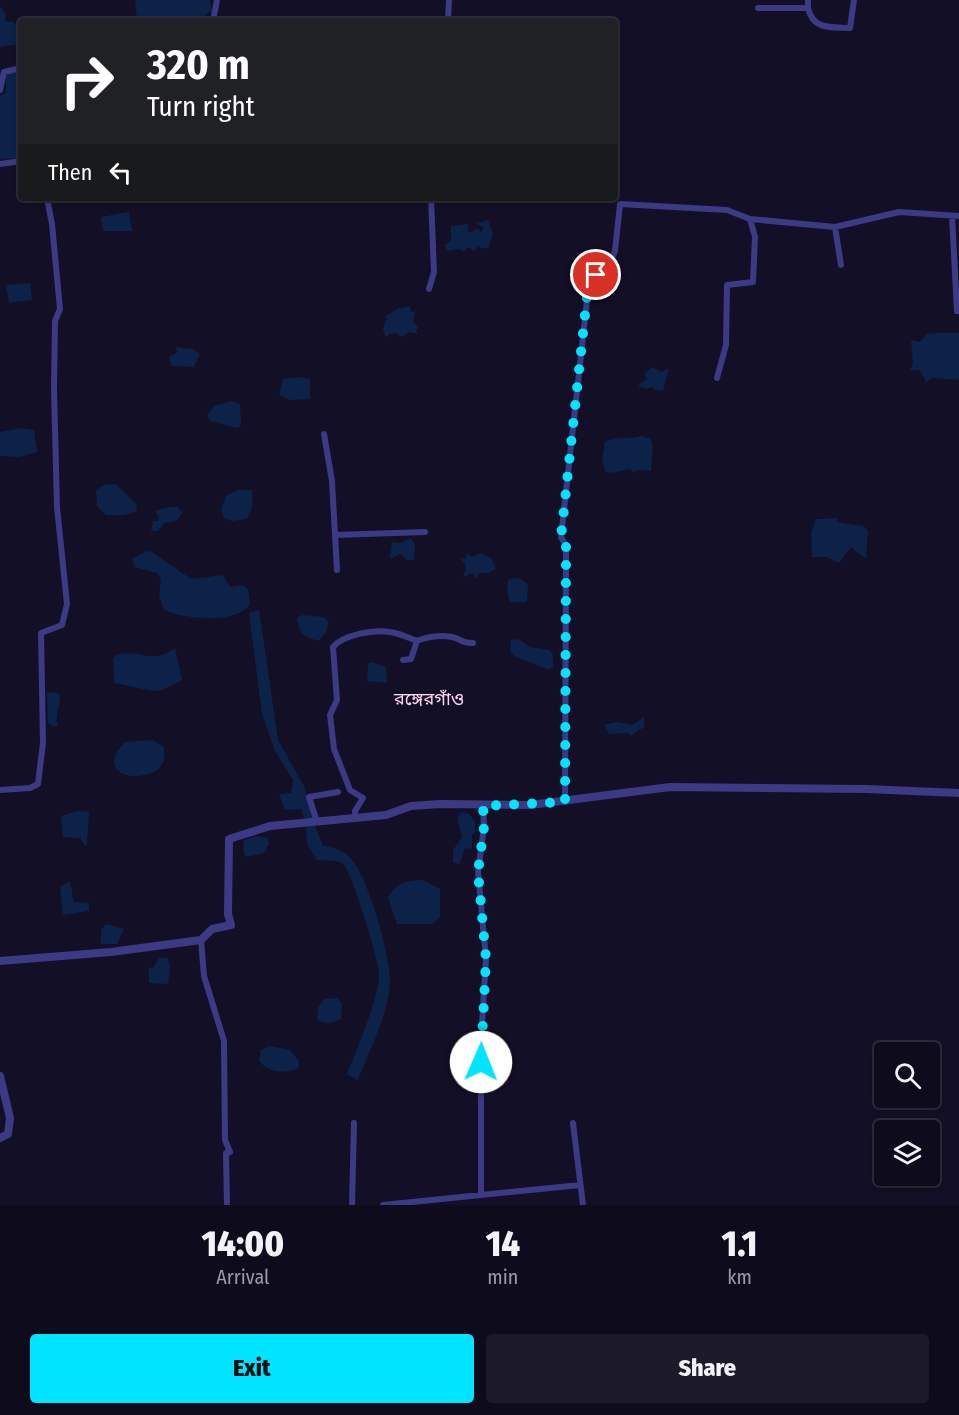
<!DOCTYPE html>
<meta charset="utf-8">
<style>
body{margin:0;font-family:"Fira Sans Condensed","Noto Sans Bengali",sans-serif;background:#1c1929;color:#f1f3f6;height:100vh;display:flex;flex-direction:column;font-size:22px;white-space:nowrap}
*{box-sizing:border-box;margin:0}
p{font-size:20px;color:#9b9ba3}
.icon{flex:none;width:33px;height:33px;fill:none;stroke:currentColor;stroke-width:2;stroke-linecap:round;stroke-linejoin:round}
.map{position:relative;height:1205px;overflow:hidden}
.sheet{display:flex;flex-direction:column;background:#0e0b1c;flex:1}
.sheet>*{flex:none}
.hud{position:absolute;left:18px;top:18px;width:600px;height:183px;border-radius:6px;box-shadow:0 3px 9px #0003,0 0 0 2px #2e2b3b;background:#202124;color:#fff;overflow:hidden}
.tools{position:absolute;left:874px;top:1042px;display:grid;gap:12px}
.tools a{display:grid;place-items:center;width:66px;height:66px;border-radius:6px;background:#0e0b1c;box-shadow:0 3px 9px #0003,0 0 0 2px #2e2b3b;font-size:30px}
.pin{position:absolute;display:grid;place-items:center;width:51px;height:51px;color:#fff;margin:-26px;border:3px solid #fff;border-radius:50%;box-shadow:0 2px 6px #0007}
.me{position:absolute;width:66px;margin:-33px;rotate:1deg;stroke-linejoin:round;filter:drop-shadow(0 0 4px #0008)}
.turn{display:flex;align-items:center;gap:21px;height:126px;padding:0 30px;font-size:27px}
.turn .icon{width:78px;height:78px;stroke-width:2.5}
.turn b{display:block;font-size:42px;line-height:51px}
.then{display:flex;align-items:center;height:57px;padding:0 30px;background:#0003;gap:12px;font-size:22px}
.eta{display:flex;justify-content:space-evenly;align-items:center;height:102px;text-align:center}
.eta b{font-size:36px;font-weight:800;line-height:42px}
.button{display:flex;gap:12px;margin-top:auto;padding:12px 30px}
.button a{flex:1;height:69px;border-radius:6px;background:#00e5ff;color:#111;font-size:24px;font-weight:800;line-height:69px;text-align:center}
.button a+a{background:#1c1929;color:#f1f3f6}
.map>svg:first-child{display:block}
.water{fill:#0c2248}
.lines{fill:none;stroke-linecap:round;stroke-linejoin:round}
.minor{stroke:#3d3a85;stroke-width:6}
.tertiary{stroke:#3d3a85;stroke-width:8}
.route{stroke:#00e5ff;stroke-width:10;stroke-dasharray:0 18}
.labels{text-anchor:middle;stroke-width:6;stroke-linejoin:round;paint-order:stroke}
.quarter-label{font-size:18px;fill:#ffd6f0;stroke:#130f26}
</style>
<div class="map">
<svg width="959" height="1205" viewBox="0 0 959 1205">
<rect width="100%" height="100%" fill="#130f26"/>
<path class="water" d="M135,0H210L212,11L204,16L137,21Z
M0,6L5,13V21L13,22L20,30L15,45L0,47Z
M21,70V158L0,159V96L6,93V75Z
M129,212L132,231H103L101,217Z
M488,220L493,234L489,247L482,249L478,245L475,251L467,247L464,252L459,249L447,251L445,245L451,240V226L468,224V233L477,229L481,232L484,227L476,224Z
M30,283L32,300L9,303L6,285Z
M410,306L411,312L415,311L413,321L418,328L416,331L418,334L409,332L402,337L396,333L389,334L386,338L383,330L385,321L388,319L384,317L397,309Z
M936,333H959V380L933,378L926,382L920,370H910L913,364L911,340L920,342L927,334Z
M176,347L193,349L200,354L194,367L171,366L169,357L177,353Z
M652,367L661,372L669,368L663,391L654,390L652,387L646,389L638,385L647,379L644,374Z
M301,377L310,379V399L289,400L279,394L283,379Z
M232,401L240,404L241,425L237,428L210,421L207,415L214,406Z
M21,428L34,430L37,452L20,457L0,456V432Z
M642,436L650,439L653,446L651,471L637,470L634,473L630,469L610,473L605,471L602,459L605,442C616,435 629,440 642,436Z
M116,484L137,505L136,512L124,515H106L97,506L96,490L104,485Z
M238,490H252L253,505L247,519L232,521L224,518L221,509L226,496Z
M168,507H178L182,513C178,523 173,521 164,523L158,531H151L153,521H158L159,517L155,511Z
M839,518L836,522L864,526L868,531L866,559L851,547L839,563L826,557H812L811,532L816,519Z
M411,538L415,545L414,560H407L400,554L390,559L392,542L401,543Z
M146,551L152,552L191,579L223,575L230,587L243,585L248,589L250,604C236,625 185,619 164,610L159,596L161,580L157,573L135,567L132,559Z
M467,553L472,557L481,553L492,559L496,569L489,573H480L475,579L472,573L463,578L466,566L461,559H465Z
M514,578L521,579L528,585L527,602H510L507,591L508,580Z
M259,609L278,740L304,786L314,819L305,821L301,809L285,810L279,794L291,793L293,780L275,751L262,714L249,613Z
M302,615L324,617L329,622L326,632L319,641C304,637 299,634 297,618Z
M519,639L530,647L550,650L553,655V667L549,670L514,656L510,651L511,640Z
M175,648L182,680L162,690L153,691L114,683L113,658C124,648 143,657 157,656C162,656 170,651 175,648Z
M372,662L386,667L387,683L367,681L368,664Z
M47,692L59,693C63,704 53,714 58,725L54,727L48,723Z
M644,717V727L631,736L628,733L609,734L604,725L617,722L632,725Z
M152,740L164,747V761L158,770C130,785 96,771 125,742Z
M77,811L89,812L87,845H84L80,838L63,837L61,816Z
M461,812L469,814L475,821V833L472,835V849L465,848L460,864L453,863V850L462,837L457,818Z
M315,826L323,846C336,848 346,851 354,862C369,882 392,960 390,984C387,1018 370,1049 358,1080L347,1074C356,1050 379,999 379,974C379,960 352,874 344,865C339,859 325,861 317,860L307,844L306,827Z
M257,836L268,838L269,844L264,853L246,857L243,851L244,840Z
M423,880L440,889V917L433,924H397L388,898C397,881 405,881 423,880Z
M70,881L74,902L89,903V911L63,915L60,887Z
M106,924L124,929L117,944H101V930Z
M159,958H168L170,967L168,984L149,983V967L153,968Z
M338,998L342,1004L341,1019L328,1024L317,1020L318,1008L324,999Z
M269,1046L290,1050L299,1061V1068C285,1074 269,1073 259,1061L261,1050Z"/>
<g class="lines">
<path class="minor" d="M758,8H808V0
M808,8C813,30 831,27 850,28L854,0
M213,21L217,0
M448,21L449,0
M0,90L4,72L21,68
M0,164L21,161
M952,216L957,311
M835,227L841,265
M429,289L434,272L431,198
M717,378L726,345L727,285L753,282L755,237L750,219
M324,434L332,481L337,570
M335,535L425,532
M403,660L411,659L417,641C428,636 447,634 458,639C464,642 466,643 473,643
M0,790L30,788L38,784L43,743L41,633L62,625L67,604L57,507L54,389L55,321L60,309L52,224L47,198
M565,802L566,557V546L561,537L589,282L608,268L615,251L620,204L727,210L750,219L835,227L899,212L959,216
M355,819V811L363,798L350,790L334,749L330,715L337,700L333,647C343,635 374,629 390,632C399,633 409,638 417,641
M317,822L309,797L338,792
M201,940L204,976L224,1041L225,1140L230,1152L226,1153L227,1205
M573,1123L583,1205
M481,1194V1040L486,959L478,872L484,827L483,806
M352,1205L354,1123
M383,1205L580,1185"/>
<path class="tertiary" d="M0,961L111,952L201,940L212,929L231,925L228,914L229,839L270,826L386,815L411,806L440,804L530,805L670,787L866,789L959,793
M0,1076L10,1118L8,1134L0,1138"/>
</g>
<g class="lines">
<path class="route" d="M481,1062L486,959L478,872L484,827L483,806L565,802L566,557V546L561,537L588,287L589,282L596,275"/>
</g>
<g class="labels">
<g class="quarter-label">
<text x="429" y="705">রঙ্গেরগাঁও</text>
</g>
</g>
</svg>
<div class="tools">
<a><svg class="icon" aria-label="search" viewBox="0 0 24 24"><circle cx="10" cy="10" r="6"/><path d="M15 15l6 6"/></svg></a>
<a><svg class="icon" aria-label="layers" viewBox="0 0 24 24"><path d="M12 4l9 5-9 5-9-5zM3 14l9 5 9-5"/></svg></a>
</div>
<div class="pin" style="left:596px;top:275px;background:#d93025"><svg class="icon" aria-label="arrive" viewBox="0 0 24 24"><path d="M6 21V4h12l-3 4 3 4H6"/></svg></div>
<svg class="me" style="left:481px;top:1062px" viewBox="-20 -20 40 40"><circle r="19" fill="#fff"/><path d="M0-13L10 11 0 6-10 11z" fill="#00e5ff"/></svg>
<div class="hud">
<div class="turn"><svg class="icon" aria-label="right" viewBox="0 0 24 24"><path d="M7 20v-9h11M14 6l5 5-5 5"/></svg><div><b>320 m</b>Turn right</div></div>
<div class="then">Then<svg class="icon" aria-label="left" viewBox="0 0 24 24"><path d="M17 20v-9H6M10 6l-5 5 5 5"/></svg></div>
</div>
</div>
<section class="sheet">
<div class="eta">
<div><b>14:00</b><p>Arrival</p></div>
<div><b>14</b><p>min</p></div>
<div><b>1.1</b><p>km</p></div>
</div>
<div class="button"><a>Exit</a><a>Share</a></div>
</section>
